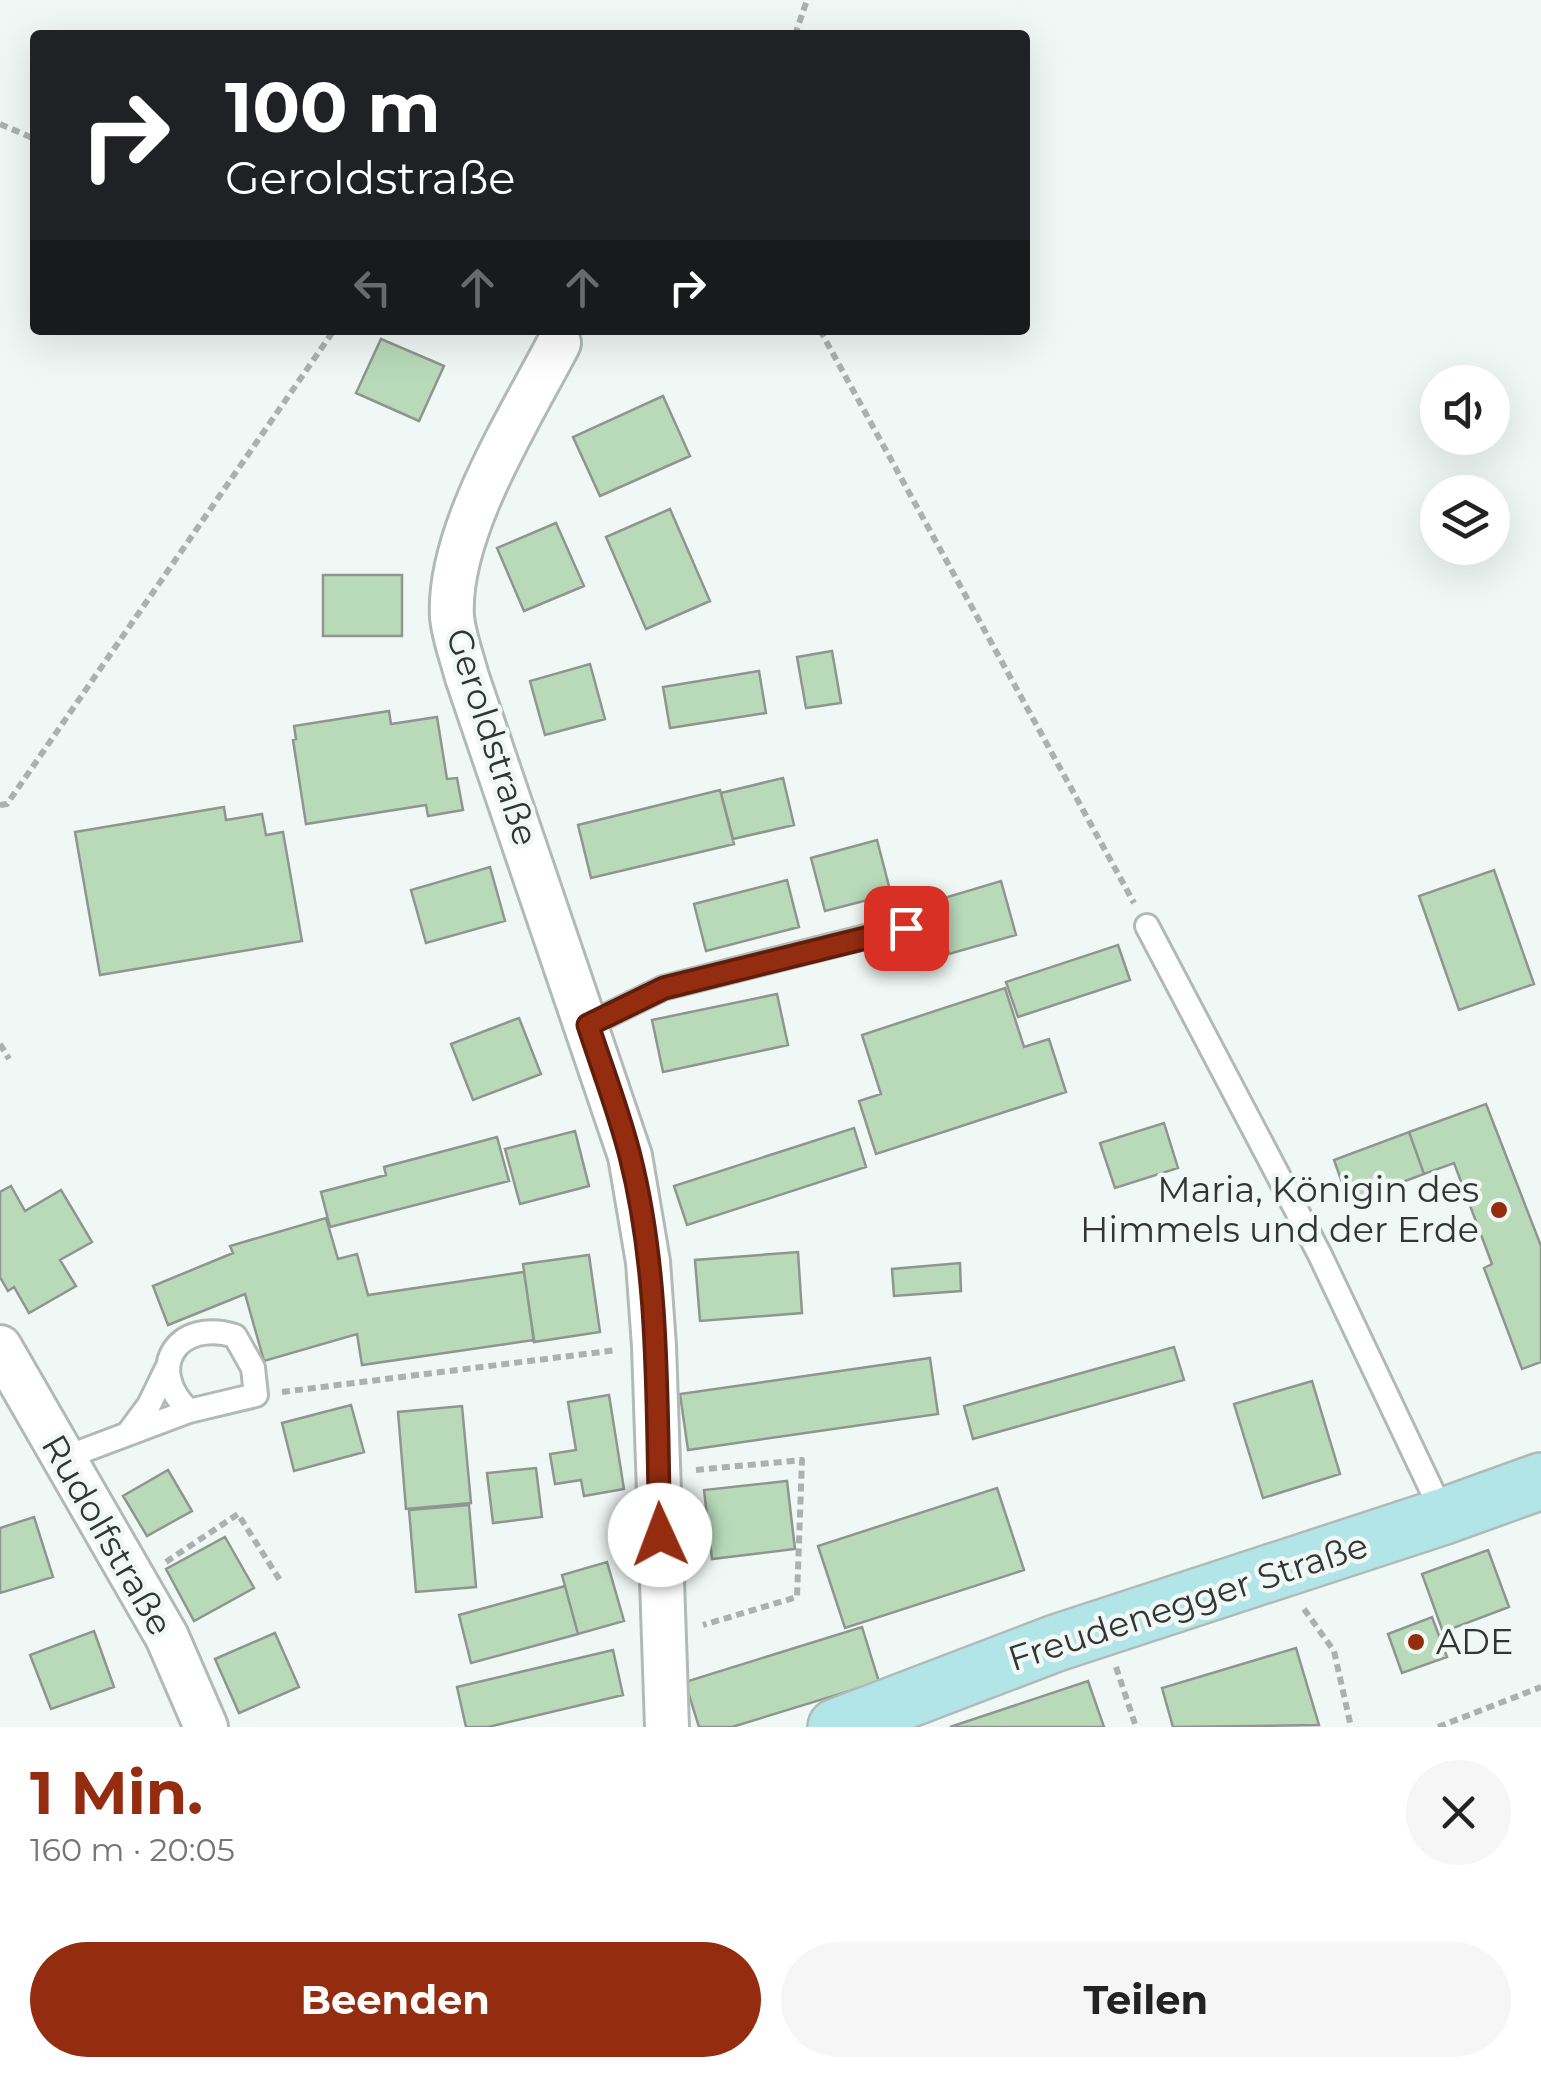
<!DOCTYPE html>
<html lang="de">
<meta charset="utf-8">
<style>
body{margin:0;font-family:Montserrat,sans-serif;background:#f6f6f6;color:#222;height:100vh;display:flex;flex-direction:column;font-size:38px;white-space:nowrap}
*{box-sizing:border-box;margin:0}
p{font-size:32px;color:#767676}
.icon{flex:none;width:55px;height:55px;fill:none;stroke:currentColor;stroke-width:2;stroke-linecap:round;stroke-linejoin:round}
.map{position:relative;height:1727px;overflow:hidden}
.sheet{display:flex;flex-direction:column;background:#fff;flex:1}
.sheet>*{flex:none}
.top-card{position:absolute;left:30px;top:30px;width:1000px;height:305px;border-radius:10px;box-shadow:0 10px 40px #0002;background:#202124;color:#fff;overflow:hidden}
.buttons{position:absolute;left:1420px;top:365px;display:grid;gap:20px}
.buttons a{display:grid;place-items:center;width:90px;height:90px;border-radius:50%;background:#fff;box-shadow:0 10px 40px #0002;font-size:50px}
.pin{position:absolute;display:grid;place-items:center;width:85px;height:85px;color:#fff;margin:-42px;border-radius:20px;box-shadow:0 5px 15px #0006}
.me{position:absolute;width:110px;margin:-55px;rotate:358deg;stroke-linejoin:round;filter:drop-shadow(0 0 8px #0008)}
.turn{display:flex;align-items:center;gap:35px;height:210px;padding:0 30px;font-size:45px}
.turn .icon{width:130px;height:130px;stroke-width:2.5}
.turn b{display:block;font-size:70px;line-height:85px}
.lanes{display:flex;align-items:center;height:95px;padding:0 30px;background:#0003;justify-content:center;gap:50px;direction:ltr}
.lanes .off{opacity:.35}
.round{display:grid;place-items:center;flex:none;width:105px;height:105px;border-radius:52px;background:#f6f6f6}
.headline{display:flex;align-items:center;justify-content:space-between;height:170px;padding:0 30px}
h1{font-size:60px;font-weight:700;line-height:75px;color:#942d10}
.cta{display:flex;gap:20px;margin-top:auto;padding:20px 30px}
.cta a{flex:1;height:115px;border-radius:60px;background:#942d10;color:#fff;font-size:40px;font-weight:700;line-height:115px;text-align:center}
.cta a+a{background:#f6f6f6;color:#222}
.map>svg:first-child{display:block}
.building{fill:#b8dab9;stroke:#919591;stroke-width:2.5}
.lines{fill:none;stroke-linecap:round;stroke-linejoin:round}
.lane-casing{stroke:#b2bab7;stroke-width:28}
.street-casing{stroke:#b2bab7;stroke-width:48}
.secondary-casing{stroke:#b2bab7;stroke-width:60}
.path{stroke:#abb1af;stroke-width:6;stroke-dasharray:8 5;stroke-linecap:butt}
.lane{stroke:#fff;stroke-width:22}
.street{stroke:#fff;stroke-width:42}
.secondary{stroke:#b2e5e8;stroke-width:55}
.route-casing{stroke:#601d0a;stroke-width:25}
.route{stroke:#942d10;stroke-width:18}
.poi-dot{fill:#942d10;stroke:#f0f8f5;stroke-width:4}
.labels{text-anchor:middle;stroke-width:9;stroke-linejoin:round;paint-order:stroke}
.street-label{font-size:35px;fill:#323534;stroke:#f0f8f5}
.poi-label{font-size:35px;fill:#323534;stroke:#f0f8f5;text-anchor:end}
</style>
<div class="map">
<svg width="1541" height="1727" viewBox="0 0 1541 1727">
<rect width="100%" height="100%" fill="#f0f8f5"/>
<path class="building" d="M381,339L444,366L419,421L356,393Z
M663,396L690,456L600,496L573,437Z
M670,509L710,601L646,629L606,537Z
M556,523L584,586L524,611L497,548Z
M323,575H402V636H323Z
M832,651L841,703L806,708L797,657Z
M590,664L605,719L545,735L530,681Z
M759,671L766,713L670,728L663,687Z
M389,711L391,724L437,717L447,779L457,778L463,810L428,816L426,805L306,824L293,740L296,739L294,726Z
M783,778L794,825L733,839L721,793Z
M720,790L734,844L591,878L578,825Z
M224,807L226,820L262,814L266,835L283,832L302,941L100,975L75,832Z
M877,840L891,894L825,911L811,858Z
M490,867L505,921L426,943L411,890Z
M1494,870L1534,984L1459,1010L1419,896Z
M787,880L799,927L706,951L694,904Z
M1001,881L1016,935L949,954L934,901Z
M1118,945L1130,980L1018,1017L1006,982Z
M1005,988L1024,1047L1049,1039L1066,1092L876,1154L859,1101L881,1094L862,1035Z
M777,994L788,1045L663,1072L652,1020Z
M519,1018L541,1074L473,1100L451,1044Z
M1486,1104L1541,1246V1362L1522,1369L1484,1268L1492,1264L1454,1163L1424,1174L1409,1132Z
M1164,1123L1178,1168L1115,1188L1100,1143Z
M854,1128L866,1167L687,1225L674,1186Z
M575,1131L589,1186L520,1204L505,1149Z
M1409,1132L1424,1174L1349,1202L1334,1160Z
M497,1137L509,1181L330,1227L321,1192L386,1175L384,1167Z
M11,1186L25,1211L61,1190L92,1242L60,1260L76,1286L29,1313L14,1287L8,1291L0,1277V1192Z
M326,1218L338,1259L357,1254L368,1295L524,1272L534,1340L362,1365L357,1334L264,1361L245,1294L168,1325L153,1286L233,1253L230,1246Z
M798,1252L802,1313L700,1321L695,1260Z
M589,1255L600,1332L534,1342L523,1264Z
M960,1263L961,1291L894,1296L892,1269Z
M1174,1347L1184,1380L973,1439L964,1406Z
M930,1358L938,1414L688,1450L680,1394Z
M1312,1381L1340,1474L1263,1498L1234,1404Z
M609,1395L624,1489L584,1496L581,1480L555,1484L550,1454L576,1450L568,1402Z
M351,1405L364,1452L294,1471L282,1423Z
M462,1406L471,1503L406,1509L398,1412Z
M536,1468L542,1517L493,1523L487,1473Z
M168,1470L192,1511L147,1536L123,1496Z
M787,1481L795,1549L712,1559L704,1490Z
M997,1488L1024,1570L845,1628L818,1546Z
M469,1505L476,1587L416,1592L409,1510Z
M34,1517L53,1577L0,1593V1528Z
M225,1537L254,1588L194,1621L166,1569Z
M1488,1550L1509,1607L1443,1632L1422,1574Z
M607,1562L624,1621L578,1634L562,1575Z
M565,1586L578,1634L471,1663L459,1615Z
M1432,1617L1447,1657L1402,1673L1388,1634Z
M862,1627L879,1682L732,1727H699L685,1682Z
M94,1631L114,1687L51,1709L30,1655Z
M275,1633L299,1687L239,1713L215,1659Z
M1296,1648L1319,1725L1173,1727L1162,1688Z
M613,1650L623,1695L488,1727H466L457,1687Z
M1088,1681L1104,1727H950Z"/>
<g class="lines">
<g class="lane-casing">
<path id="lane" d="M1147,926L1320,1255L1444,1516
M588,1025L663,988L905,927
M129,1432L149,1405L167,1368
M64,1458L189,1411L256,1395L253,1368L235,1336C178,1318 144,1368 189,1411"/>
</g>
<g class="street-casing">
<path id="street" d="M559,343C520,418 447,532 452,617C454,637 462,658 467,677L630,1156L648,1262L654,1346L667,1727
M0,1347L167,1637L206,1727"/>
</g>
<g class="secondary-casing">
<path id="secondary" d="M836,1727L1056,1643L1444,1516L1541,1481"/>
</g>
<path class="path" d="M795,35L807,0
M0,124L35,139
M820,330L1134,903
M0,805L7,804L334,330
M0,1044L9,1059
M282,1392L617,1350
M696,1470L802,1460L797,1597L703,1625
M166,1562L238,1514L281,1582
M1304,1609L1334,1651L1351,1727
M1116,1667L1136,1727
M1438,1727L1541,1687"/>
<use href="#lane" class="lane"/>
<use href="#street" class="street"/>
<use href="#secondary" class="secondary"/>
</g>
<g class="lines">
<g class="route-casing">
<path id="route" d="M660,1535C656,1410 661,1278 630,1156C619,1112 602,1068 588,1025L664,988L906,928"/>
</g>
<use href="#route" class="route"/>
</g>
<g class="poi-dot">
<circle cx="1499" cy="1210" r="10"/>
<circle cx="1416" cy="1642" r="10"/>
</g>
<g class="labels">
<g class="street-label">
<text transform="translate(492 737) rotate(72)" y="12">Geroldstraße</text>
<text transform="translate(107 1535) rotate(60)" y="12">Rudolfstraße</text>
<text transform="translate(1188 1602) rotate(-18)" y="12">Freudenegger Straße</text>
</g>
<g class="poi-label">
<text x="1479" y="1202">Maria, Königin des<tspan x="1479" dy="40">Himmels und der Erde</tspan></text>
<text x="1436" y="1654" text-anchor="start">ADE</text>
</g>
</g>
</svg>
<div class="buttons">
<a><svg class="icon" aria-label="sound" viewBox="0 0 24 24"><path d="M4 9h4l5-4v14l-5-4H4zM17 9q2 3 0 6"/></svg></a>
<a><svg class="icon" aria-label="layers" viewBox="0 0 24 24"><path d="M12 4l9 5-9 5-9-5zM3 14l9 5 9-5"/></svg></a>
</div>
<div class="pin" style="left:906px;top:928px;background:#d93025"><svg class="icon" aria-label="arrive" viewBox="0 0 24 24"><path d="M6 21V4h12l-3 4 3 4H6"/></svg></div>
<svg class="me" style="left:660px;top:1535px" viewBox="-20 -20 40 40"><circle r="19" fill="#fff"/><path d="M0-13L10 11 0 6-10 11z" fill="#942d10"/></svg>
<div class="top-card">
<div class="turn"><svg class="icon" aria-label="right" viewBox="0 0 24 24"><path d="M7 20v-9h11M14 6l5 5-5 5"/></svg><div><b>100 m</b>Geroldstraße</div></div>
<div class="lanes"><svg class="icon off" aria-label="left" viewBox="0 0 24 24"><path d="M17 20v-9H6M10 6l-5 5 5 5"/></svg><svg class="icon off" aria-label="ahead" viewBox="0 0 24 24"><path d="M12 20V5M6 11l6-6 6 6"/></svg><svg class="icon off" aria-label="ahead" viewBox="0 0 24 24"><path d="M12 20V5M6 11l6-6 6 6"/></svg><svg class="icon" aria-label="right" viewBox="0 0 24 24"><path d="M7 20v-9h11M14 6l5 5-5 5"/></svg></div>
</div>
</div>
<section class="sheet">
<div class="headline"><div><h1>1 Min.</h1><p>160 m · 20:05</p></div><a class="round"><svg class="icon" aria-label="close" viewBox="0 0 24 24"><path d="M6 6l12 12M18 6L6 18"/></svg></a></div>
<div class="cta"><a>Beenden</a><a>Teilen</a></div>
</section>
